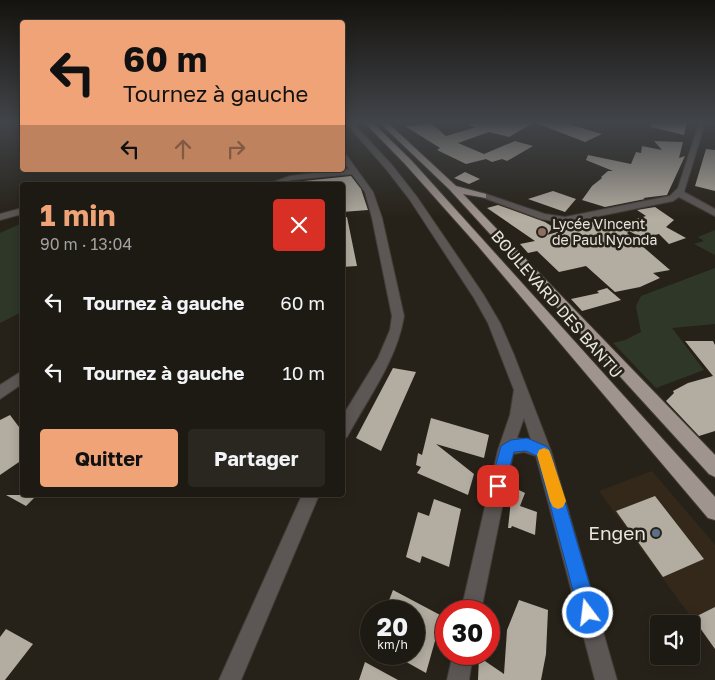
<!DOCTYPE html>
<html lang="fr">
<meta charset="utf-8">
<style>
body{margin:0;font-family:"Golos Text",sans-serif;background:#2a2721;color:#f1f3f6;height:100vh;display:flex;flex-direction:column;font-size:19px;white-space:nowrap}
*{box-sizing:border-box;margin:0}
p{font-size:16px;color:#a0a1a0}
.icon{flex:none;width:28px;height:28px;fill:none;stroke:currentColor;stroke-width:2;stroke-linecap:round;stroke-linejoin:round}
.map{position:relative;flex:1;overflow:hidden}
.panel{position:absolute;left:20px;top:182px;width:325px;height:315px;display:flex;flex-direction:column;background:#1d1a13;border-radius:5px;box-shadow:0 2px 12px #0003,0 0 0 1px #3b3833}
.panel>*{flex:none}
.top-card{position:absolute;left:20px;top:20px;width:325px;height:152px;border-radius:5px;box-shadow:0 2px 12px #0003,0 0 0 1px #3b3833;background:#efa377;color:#111;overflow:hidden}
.fabs{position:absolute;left:650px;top:615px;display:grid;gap:10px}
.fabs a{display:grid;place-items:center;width:50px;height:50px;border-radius:5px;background:#1d1a13;box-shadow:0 2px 12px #0003,0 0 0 1px #3b3833;font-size:25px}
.speed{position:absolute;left:360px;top:600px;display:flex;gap:10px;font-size:25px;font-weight:700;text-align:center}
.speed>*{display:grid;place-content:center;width:65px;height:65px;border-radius:50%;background:#1d1a13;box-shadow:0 2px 12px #0003,0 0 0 1px #3b3833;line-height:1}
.speed small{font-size:12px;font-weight:400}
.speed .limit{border:8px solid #d22;background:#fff;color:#111}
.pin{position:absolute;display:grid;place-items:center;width:42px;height:42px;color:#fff;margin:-21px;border-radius:10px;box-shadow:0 2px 8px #0006}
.me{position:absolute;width:55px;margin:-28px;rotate:345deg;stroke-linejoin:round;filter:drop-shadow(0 0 4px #0008)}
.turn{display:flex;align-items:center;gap:18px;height:105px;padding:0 20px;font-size:22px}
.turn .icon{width:65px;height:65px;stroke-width:2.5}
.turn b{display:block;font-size:35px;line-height:42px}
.lanes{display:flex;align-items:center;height:48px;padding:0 20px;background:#0003;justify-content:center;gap:25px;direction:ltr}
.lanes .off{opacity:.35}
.round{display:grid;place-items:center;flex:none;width:52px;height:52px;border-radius:5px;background:#2a2721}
.head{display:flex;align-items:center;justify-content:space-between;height:85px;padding:0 20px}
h1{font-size:30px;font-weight:700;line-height:38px;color:#efa377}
.action{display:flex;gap:10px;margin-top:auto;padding:10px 20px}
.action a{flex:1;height:58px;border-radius:5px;background:#efa377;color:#111;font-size:20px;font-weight:700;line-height:58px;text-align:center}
.action a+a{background:#2a2721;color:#f1f3f6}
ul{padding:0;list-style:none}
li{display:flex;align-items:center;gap:15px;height:70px;padding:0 20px}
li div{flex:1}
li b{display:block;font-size:19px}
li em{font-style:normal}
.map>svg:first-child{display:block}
.commercial{fill:#332819}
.green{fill:#2f3728}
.building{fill:#b3aca0}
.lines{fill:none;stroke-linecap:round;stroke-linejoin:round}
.minor-casing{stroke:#423d35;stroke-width:2}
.trunk-casing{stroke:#423d35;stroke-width:2}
.minor{fill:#5c5654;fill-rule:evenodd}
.trunk{fill:#a0948e;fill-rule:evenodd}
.route{fill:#1a73e8;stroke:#114b97}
.slow{fill:#f59e0b}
.education-dot{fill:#8d6e63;stroke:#272219;stroke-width:2}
.service-dot{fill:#5c6f8a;stroke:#272219;stroke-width:2}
.labels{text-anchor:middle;stroke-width:5;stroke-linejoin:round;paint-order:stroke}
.far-poi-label{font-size:14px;fill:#e9e6df;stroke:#272219;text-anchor:start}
.street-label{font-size:16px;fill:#e9e6df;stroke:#272219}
.near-poi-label{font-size:19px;fill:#e9e6df;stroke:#272219;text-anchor:end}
</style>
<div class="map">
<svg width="715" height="680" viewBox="0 0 715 680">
<rect width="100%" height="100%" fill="#272219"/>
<path class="commercial" d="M652,471L715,545V650L599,491Z"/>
<path class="green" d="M22,223V312L0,323V233Z
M715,230V255L694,244L704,241L698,237Z
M715,268V324L672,328L704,370L656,388L613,343L625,340L641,332L636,306L641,296Z"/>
<path class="building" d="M431,123L446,136L476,127L470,126V123H533L509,137L489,132L458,143L484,154L515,141L533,146L507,161L502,159L492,162L486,159L466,164L437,150L440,148L405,126Z
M536,123H565L602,134L585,142Z
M651,123H687L684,135L651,127Z
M654,141L683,142L679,158L685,156L667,195L643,198L645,199L605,207L582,200L592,186L602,178L601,177L608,171H613L586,160L588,155L631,164L636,152L641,153L642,146L662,150Z
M706,149L715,150V191L695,186Z
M465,172L480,179L469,184L454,178Z
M351,176L361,189L368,210L342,212V185H305L304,181Z
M553,191L576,199L565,212L528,199Z
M498,205L545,222L553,227L547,235L605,218L615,226L646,216L637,210L655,207L674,220L666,227L686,238L669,244L659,234L642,238L629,231L627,233L670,270L653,273L660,278L640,287L615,292L586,266L559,272L537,251L528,253L520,244L535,241L487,208Z
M347,217L357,266L342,267V218Z
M607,288L621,300L582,311L571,299L599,293L597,291Z
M685,341H713L715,345V431L699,436L666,401L674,393L673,391L688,383L713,376Z
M393,368L416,372L381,451L356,438Z
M10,415L22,431V460L0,475V420Z
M431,418L489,435L484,458L436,444L474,474L468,495L417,473L421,467L416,465L418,453L422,455Z
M513,487L525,493L520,506L537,512L535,535L512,526L511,528H508L511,500L508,498Z
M6,495H37L26,506Z
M655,496L704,559L663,577L616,511Z
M434,499L461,509L449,567L422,556L420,563L406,557L418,512L429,516Z
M393,590L442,616L426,673L392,654H414V611H385Z
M519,600L548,610L546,654L541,680H478L479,657L504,674L507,630Z
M715,607V649L693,618Z
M6,629L33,644L5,680H0V637Z
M365,662L398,680H359Z"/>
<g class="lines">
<g class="minor-casing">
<path id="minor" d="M346,123H353L392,165L417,197L483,294L500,323L514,355L551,451L617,680H595L536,456L524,452L513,454L481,611H461L498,450L510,415L514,390L488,323L474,298L410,200L386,169ZM524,418L531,440L517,438Z
M699,123H705L684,192L715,209V216L679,197L673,201L565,223L541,219L479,196L483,193L545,214L565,217L670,196L678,188Z
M342,149L373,192L382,218L404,316C397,360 368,398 347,437L342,439V417L378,358L390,330L392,316L372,218L365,192L352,174L291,180L277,185H265L290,176L349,169L342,158Z
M22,208V214L0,220V214Z
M22,371V384L0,399V385Z
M302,495H319L241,680H219Z
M453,654H473L469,680H447Z"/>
</g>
<g class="trunk-casing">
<path id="trunk" d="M365,123H373L411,160L715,497V520L708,518L478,246L405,164Z
M380,123H388L456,186L486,194V198L463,194L715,455V477L709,474L449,189Z"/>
</g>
<use href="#minor" class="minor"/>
<use href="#trunk" class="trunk"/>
</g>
<linearGradient id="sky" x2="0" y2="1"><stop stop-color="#15130e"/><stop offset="0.56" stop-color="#414449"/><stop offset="1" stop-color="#414449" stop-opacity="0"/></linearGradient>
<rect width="715" height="218" fill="url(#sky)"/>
<path class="route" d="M527,438L548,447L550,451L598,613L595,620L588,623L582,620L579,613L537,456L526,451L514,452L503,491L498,493L492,491L490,486L501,446L511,440Z"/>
<path class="slow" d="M544,448L549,450L551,455L566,501L563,507L558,509L553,507L550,501L537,455L539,450Z"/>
<circle class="education-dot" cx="542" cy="232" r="5"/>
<circle class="service-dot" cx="656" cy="533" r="5"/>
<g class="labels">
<g class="far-poi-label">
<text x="552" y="229">Lycée Vincent<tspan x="552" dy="16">de Paul Nyonda</tspan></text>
</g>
<g class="street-label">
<text transform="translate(557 304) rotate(49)" y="6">BOULEVARD DES BANTU</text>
</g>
<g class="near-poi-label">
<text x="646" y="540">Engen</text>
</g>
</g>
</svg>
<div class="fabs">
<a><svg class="icon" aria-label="sound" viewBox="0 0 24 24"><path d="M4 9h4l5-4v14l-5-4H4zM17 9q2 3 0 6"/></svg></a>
</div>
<div class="speed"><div>20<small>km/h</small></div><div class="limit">30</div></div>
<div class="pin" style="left:498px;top:486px;background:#d93025"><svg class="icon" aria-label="arrive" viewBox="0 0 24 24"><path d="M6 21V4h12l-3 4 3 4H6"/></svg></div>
<svg class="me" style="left:588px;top:613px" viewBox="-20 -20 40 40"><circle r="17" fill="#1a73e8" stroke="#fff" stroke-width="3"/><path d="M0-11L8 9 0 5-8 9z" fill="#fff"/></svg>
<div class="top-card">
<div class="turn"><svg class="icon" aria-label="left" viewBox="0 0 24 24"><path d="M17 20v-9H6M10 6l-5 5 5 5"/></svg><div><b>60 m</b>Tournez à gauche</div></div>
<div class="lanes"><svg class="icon" aria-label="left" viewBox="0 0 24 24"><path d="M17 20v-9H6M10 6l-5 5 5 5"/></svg><svg class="icon off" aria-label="ahead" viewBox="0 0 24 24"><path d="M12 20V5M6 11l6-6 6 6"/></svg><svg class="icon off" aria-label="right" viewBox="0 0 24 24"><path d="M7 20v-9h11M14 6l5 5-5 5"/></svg></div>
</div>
<section class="panel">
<div class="head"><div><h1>1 min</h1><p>90 m · 13:04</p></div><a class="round" style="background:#d93025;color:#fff"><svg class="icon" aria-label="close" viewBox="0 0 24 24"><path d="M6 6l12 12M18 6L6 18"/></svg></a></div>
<ul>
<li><svg class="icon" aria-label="left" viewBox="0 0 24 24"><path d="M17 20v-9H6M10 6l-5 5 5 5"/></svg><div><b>Tournez à gauche</b></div><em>60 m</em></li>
<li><svg class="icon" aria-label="left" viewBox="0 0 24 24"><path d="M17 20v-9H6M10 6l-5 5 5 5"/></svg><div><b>Tournez à gauche</b></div><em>10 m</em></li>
</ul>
<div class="action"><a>Quitter</a><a>Partager</a></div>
</section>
</div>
